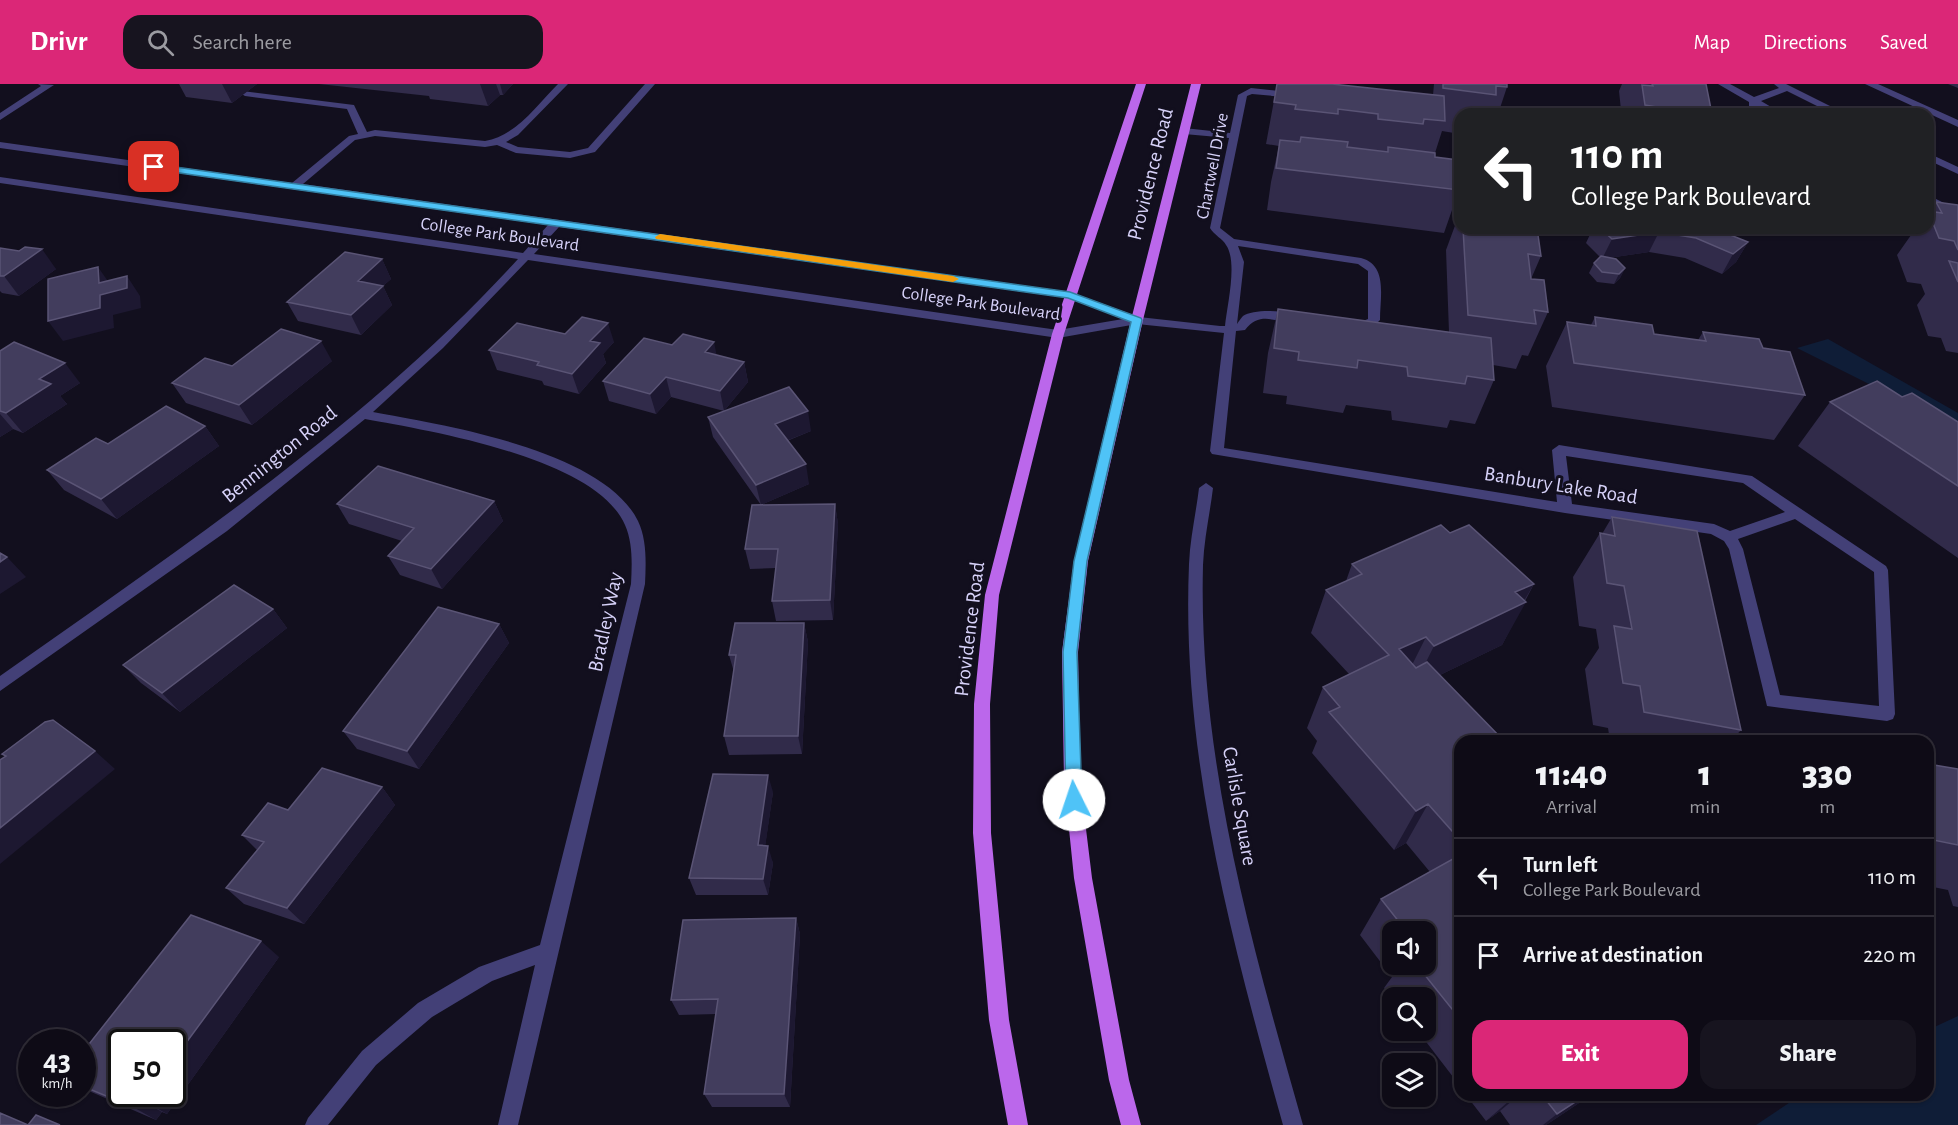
<!DOCTYPE html>
<style>
body{margin:0;font-family:"Alegreya Sans",sans-serif;background:#17141f;color:#f1f3f6;height:100vh;display:flex;flex-direction:column;font-size:22px;white-space:nowrap}
*{box-sizing:border-box;margin:0}
p{font-size:20px;color:#9b9ba1}
.icon{flex:none;width:33px;height:33px;fill:none;stroke:currentColor;stroke-width:2;stroke-linecap:round;stroke-linejoin:round}
.map{position:relative;flex:1;overflow:hidden}
.drawer{position:absolute;left:1454px;top:651px;width:480px;height:366px;display:flex;flex-direction:column;background:#0e0b16;border-radius:18px;box-shadow:0 2px 4px #0004,0 0 0 2px #2e2b35}
.drawer>*{flex:none}
.top-card{position:absolute;left:1454px;top:24px;width:480px;height:126px;border-radius:18px;box-shadow:0 2px 4px #0004,0 0 0 2px #2e2b35;background:#202124;color:#fff;overflow:hidden}
.tools{position:absolute;left:1382px;top:837px;display:grid;gap:12px}
.tools a{display:grid;place-items:center;width:54px;height:54px;border-radius:12px;background:#0e0b16;box-shadow:0 2px 4px #0004,0 0 0 2px #2e2b35;font-size:30px}
.speed{position:absolute;left:18px;top:945px;display:flex;gap:12px;font-size:30px;font-weight:700;text-align:center}
.speed>*{display:grid;place-content:center;width:78px;height:78px;border-radius:50%;background:#0e0b16;box-shadow:0 2px 4px #0004,0 0 0 2px #2e2b35;line-height:1}
.speed small{font-size:15px;font-weight:400}
.speed .limit{border:3px solid #111;border-radius:9px;background:#fff;color:#111}
.pin{position:absolute;display:grid;place-items:center;width:51px;height:51px;color:#fff;margin:-26px;border-radius:12px;box-shadow:0 3px 9px #0006}
.me{position:absolute;width:66px;margin:-33px;rotate:356deg;stroke-linejoin:round;filter:drop-shadow(0 0 4px #0008)}
.turn{display:flex;align-items:center;gap:21px;height:126px;padding:0 18px;font-size:27px}
.turn .icon{width:78px;height:78px;stroke-width:2.5}
.turn b{display:block;font-size:42px;line-height:51px}
.eta{display:flex;justify-content:space-evenly;align-items:center;height:102px;text-align:center}
.eta b{font-size:36px;font-weight:800;line-height:42px}
.action{display:flex;gap:12px;margin-top:auto;padding:12px 18px}
.action a{flex:1;height:69px;border-radius:18px;background:#db2777;color:#fff;font-size:24px;font-weight:800;line-height:69px;text-align:center}
.action a+a{background:#17141f;color:#f1f3f6}
ul{padding:0;list-style:none}
li{display:flex;align-items:center;gap:18px;height:78px;padding:0 18px;border-top:2px solid #2e2b35}
li div{flex:1}
li b{display:block;font-size:22px}
li em{font-style:normal}
header{display:flex;align-items:center;gap:36px;box-sizing:border-box;height:84px;padding:0 30px;background:#db2777;color:#fff}
header strong{font-size:28px}
nav{display:flex;gap:33px;margin-inline-start:auto;font-size:21px}
.search{width:420px;height:54px;background:#17141f;display:flex;align-items:center;gap:15px;box-sizing:border-box;padding:0 21px;border-radius:18px;color:#9b9ba1;font-size:22px}
.map>svg:first-child{display:block}
.water{fill:#0f1d37}
.lines{fill:none;stroke-linecap:round;stroke-linejoin:round}
.minor{fill:#434077;fill-rule:evenodd}
.major{fill:#bb67eb;fill-rule:evenodd}
.wall{fill:#312b4a;fill-rule:evenodd}
.shaded-wall{fill:#1d1831}
.building{fill:#423d5d;stroke:#5a5475;stroke-width:1.5}
.route{fill:#4fc3f7;stroke:#337fa1;stroke-width:1.5}
.slow{fill:#f59e0b}
.labels{text-anchor:middle;stroke-width:6;stroke-linejoin:round;paint-order:stroke}
.far-street-label{font-size:18px;fill:#d7d2f9;stroke:#120f1e}
.street-label{font-size:21px;fill:#d7d2f9;stroke:#120f1e}
</style>
<header>
<strong>Drivr</strong>
<div class="search"><svg class="icon" aria-label="search" viewBox="0 0 24 24"><circle cx="10" cy="10" r="6"/><path d="M15 15l6 6"/></svg>Search here</div>
<nav><a>Map</a><a>Directions</a><a>Saved</a></nav>
</header>
<div class="map">
<svg width="1958" height="1041" viewBox="0 0 1958 1041">
<rect width="100%" height="100%" fill="#120f1e"/>
<path class="water" d="M1828,255L1958,329V351L1875,303L1797,264Z
M1958,932V1041H1756L1801,1011H1928V946Z"/>
<g class="lines">
<path class="minor" d="M38,0L54,1L0,36V29L41,2Z
M558,0H568L518,51L506,58L518,63L570,68L588,64L645,0H655L595,68L570,74L516,69L497,61L485,63L375,52L355,56L303,100L1070,208L1139,233L1220,242H1225C1227,221 1238,178 1226,161C1223,155 1214,151 1210,144L1229,54L1184,50L1179,47L1184,44L1230,49L1238,11L1251,4L1298,9L1300,11L1295,14L1252,10L1247,12L1220,144L1234,155L1361,174C1388,181 1380,213 1380,236C1372,245 1357,249 1347,241L1349,238L1363,237L1368,235V187L1358,180L1238,162L1244,178L1237,240C1239,237 1241,234 1243,232C1254,224 1293,226 1302,234C1286,248 1264,221 1245,246L1236,247L1224,364L1557,418L1552,366L1559,361L1752,392L1886,482L1888,486L1895,630L1893,635L1887,637L1767,622L1729,465L1724,457L1711,450L1565,429L1212,370L1210,367L1224,249L1137,240L1058,254L528,176L443,264L373,328C444,341 603,366 638,437C647,456 646,479 645,500L518,1041H498L535,881L492,897L432,933L376,981L328,1041H305L308,1034L362,967L418,919L479,883L540,861L631,500C632,481 633,459 625,441C596,374 431,347 365,335L227,447L0,607V592C181,464 367,340 518,175L0,99V93L523,169L548,141L0,64V58L292,99L349,52L358,50L347,25L245,12L240,9L242,7L354,21L367,48L375,46L485,57C516,52 537,21 558,0ZM559,143L1068,214L1123,235L1058,246L534,170ZM1566,372L1743,399L1785,428L1730,447L1714,440L1572,420ZM1795,435L1874,488L1879,622L1780,611L1743,465L1738,455Z
M1718,0H1730L1754,13L1779,4L1774,0H1786L1846,30H1833L1787,7L1761,17L1783,30H1771L1759,23V30H1749V18Z
M1865,0H1878L1958,36V43Z
M1928,69L1958,83V90L1928,76Z
M1928,111L1958,126V133L1928,118Z
M1206,399L1213,404C1210,429 1204,455 1203,481C1198,673 1251,858 1303,1041H1283C1232,858 1181,672 1189,480C1190,455 1196,429 1199,404Z"/>
<path class="major" d="M1136,0H1146L1064,250L999,511L990,620L991,749L1009,936L1028,1041H1008L989,936L973,749L974,620L985,511L1052,250Z
M1191,0H1201L1143,236L1088,477L1078,568L1080,696L1092,794L1129,996L1141,1041H1121L1109,996L1074,794L1064,696L1062,568L1074,477L1131,236Z"/>
</g>
<path class="wall" d="M179,0H257L232,19L186,13Z
M319,0H513L503,11H500L488,22L430,15L429,12Z
M1277,0L1433,11L1434,0H1507V3L1498,30H1460V50L1442,47L1435,69V73L1459,106L1444,149L1267,126L1271,98L1279,62L1266,60Z
M1622,0H1706L1712,30H1629L1630,27L1621,26L1619,7Z
M1948,0H1958V4Z
M1936,118L1958,121V269L1946,267L1941,254L1928,252L1917,221L1925,210L1921,200L1907,198L1897,171L1916,144H1928V127H1929Z
M1460,128V144H1537L1541,172L1531,195L1548,228L1528,272L1522,271L1516,285L1493,281L1494,296L1475,340L1450,336L1447,344L1392,336L1391,327L1346,321L1343,329L1286,320L1287,312L1263,309L1268,269L1278,225L1449,248L1446,166Z
M1593,144H1713L1748,158L1736,178L1722,190L1685,174L1649,168L1608,174L1625,184L1620,194L1614,200L1597,198L1589,189L1594,179L1600,173L1586,159Z
M1819,144H1882L1880,148L1862,145L1859,150Z
M0,164L56,185L19,212L2,209L0,207Z
M382,175L391,195L383,202L392,221L361,251L298,237L287,218Z
M1595,233L1654,250L1698,256L1703,248L1763,264L1805,311L1774,356L1552,323L1546,282L1567,238L1591,241Z
M565,250L614,258L603,270L606,279L579,310L544,301L542,297L497,286L489,266Z
M672,261L716,271L744,278L748,298L724,327L671,313L656,330L609,317L603,297Z
M0,267L80,299L60,312L67,320L23,349L13,345L0,353Z
M332,277L252,341L186,319L172,299Z
M1902,313L1958,338V474L1798,362L1830,318Z
M708,333L811,347L787,357L809,400L761,421L713,353Z
M205,342L219,362L117,435L64,406L47,386Z
M494,417L503,437L442,505L400,491L388,472L402,457L349,440L337,420Z
M835,420L838,440L833,536L776,537L772,517L776,484L750,485L745,465Z
M1612,433L1741,646L1731,657H1610L1608,644L1593,641L1585,585L1599,564L1596,545L1579,542L1573,493L1600,449L1602,450Z
M1450,449L1534,500L1502,561L1440,591L1460,657V1002L1417,946H1425V914H1392L1384,904L1392,893L1360,851L1381,815L1430,788L1406,759L1394,766L1312,669L1317,657L1307,644L1323,603L1349,590L1311,549L1326,506L1346,497L1352,480ZM1392,848H1425V880H1392Z
M273,525L287,544L180,628L141,599L123,581Z
M804,539L808,558L802,670L729,671L724,652L734,588L729,571Z
M499,540L509,559L419,685L357,665L343,647Z
M1928,680L1958,685V823L1953,822L1948,806L1928,802Z
M382,703L395,721L304,840L244,820L226,804L257,766L242,751L288,726Z
M773,708L765,762L773,779L768,811H696L689,794Z
M796,834L800,850L790,1023H712L704,1010L716,930L679,931L671,916Z
M279,873L167,1030L162,1028L156,1036L82,1004V969Z
M1466,1011H1591L1546,1041H1510L1500,1027L1486,1037Z"/>
<path class="shaded-wall" d="M222,0H257L232,19Z
M480,0H496L500,11L488,22Z
M500,0H513L503,11Z
M1659,148L1649,168L1602,175L1612,155Z
M1748,158L1736,178L1722,190L1733,170Z
M42,165L56,185L19,212L4,192Z
M382,175L391,195L383,202L392,221L361,251L351,231L358,197Z
M98,183L112,203L127,192L140,212L141,224L113,231L114,244L63,257L48,237L99,199Z
M1625,184L1620,194L1614,200L1619,190Z
M608,239L614,258L603,270L606,279L579,310L572,290L590,257Z
M321,257L332,277L252,341L239,321Z
M714,258L718,278L705,268Z
M744,278L748,298L724,327L720,307Z
M65,279L80,299L60,312L67,320L23,349L6,329L39,295Z
M666,293L671,313L656,330L650,310Z
M808,327L811,347L778,360L775,340Z
M0,330L13,345L0,353Z
M205,342L219,362L117,435L101,415Z
M806,380L809,400L761,421L756,401Z
M494,417L503,437L442,505L431,485Z
M835,420L838,440L833,536L830,516Z
M7,473L26,493L0,510V478Z
M1534,500L1522,520L1526,518L1502,561L1413,604L1434,562L1515,508Z
M273,525L287,544L180,628L162,609Z
M804,539L808,558L802,670L798,652Z
M499,540L509,559L419,685L407,667Z
M1426,553L1405,595L1399,565Z
M95,667L115,685L0,780V744Z
M768,691L773,708L763,778L758,761Z
M382,703L395,721L304,840L287,824Z
M1428,720L1406,759L1394,766L1416,727Z
M768,762L773,779L768,811L763,795Z
M796,834L800,850L790,1023L784,1010Z
M261,857L279,873L167,1030L144,1017L150,1010H172V978Z
M1516,1011H1519L1500,1027L1486,1037Z
M1586,1011H1591L1546,1041H1543L1557,1030Z
M139,1015L162,1028L156,1036L133,1023Z"/>
<path class="building" d="M1277,0H1332L1444,12L1445,37L1424,35L1423,40L1378,35V30L1338,25V30L1295,25L1296,21L1274,18Z
M1443,0H1507V3L1496,2V11L1443,4Z
M1652,0H1706L1712,30H1657L1656,23L1645,21L1642,1L1653,2Z
M1301,53L1348,58L1347,63L1388,68V63L1435,69V73L1458,76L1459,106L1276,84L1280,56L1300,58Z
M1936,118L1958,121V166L1954,157L1939,154L1928,127L1942,129Z
M1463,144H1537L1541,172L1528,170L1531,195L1544,196L1548,228L1534,226L1536,240L1468,231Z
M1600,144H1713L1748,158L1733,170L1696,154L1659,148L1612,155Z
M25,163L42,165L4,192H0V164L19,167Z
M345,168L382,175L358,197L383,202L351,231L287,218Z
M1601,172L1616,175L1625,184L1619,190L1602,188L1594,179Z
M1949,177L1958,179V198Z
M98,183L99,199L127,192V204L100,211V224L48,237V195Z
M1278,225L1491,254L1494,296L1467,292L1465,300L1408,292L1407,283L1358,276L1357,284L1298,276L1299,268L1274,264Z
M582,233L608,239L590,257L600,259L572,290L537,281L539,278L489,266L517,239L565,250Z
M1595,233L1652,241L1654,250L1706,257L1703,248L1759,255L1763,264L1790,268L1805,311L1574,279L1567,238L1596,242Z
M281,245L321,257L239,321L172,299L205,274L232,282Z
M683,250L714,258L705,268L744,278L720,307L666,293L650,310L603,297L644,254L672,261Z
M14,258L65,279L39,295L51,300L6,329L0,327V267Z
M1877,297L1902,313L1912,309L1958,338V402L1830,318Z
M789,303L808,327L775,340L806,380L756,401L708,333Z
M166,322L205,342L101,415L47,386L96,354L108,360Z
M378,382L494,417L431,485L388,472L414,444L337,420Z
M835,420L830,516L772,517L778,465H745L752,421Z
M1612,433L1697,447L1741,646L1644,628L1640,602L1623,599L1614,542L1632,545L1624,502L1607,499L1600,449L1615,452Z
M1441,441L1450,449L1469,441L1534,500L1515,508L1526,518L1434,562L1426,553L1399,565L1416,584L1427,578L1504,657H1460V756L1428,720L1416,727L1329,628L1340,623L1323,603L1389,571L1326,506L1362,490L1352,480Z
M0,469L7,473L0,478Z
M234,501L273,525L162,609L123,581Z
M438,523L499,540L407,667L343,647Z
M735,539H804L798,652H724L736,571H729Z
M53,636L95,667L0,744V676L6,672L2,670L45,638Z
M1777,652L1802,657H1778Z
M1928,680L1958,685V761L1928,755Z
M322,684L382,703L287,824L226,804L264,758L242,751L268,719L288,726Z
M713,690L768,691L758,761L768,762L763,795L689,794Z
M1460,771V935L1416,880H1425V848H1407L1381,815Z
M191,831L261,857L172,978V958H122V1010H150L144,1017L139,1015L133,1023L82,1002V969Z
M796,834L784,1010H704L718,915L671,916L683,836Z
M1542,1011H1586L1557,1030Z
M0,1029L28,1041L36,1031L60,1041H0Z"/>
<path class="route" d="M154,80L1070,208L1141,234L1142,236L1087,477L1077,568L1082,716L1080,720L1074,722L1069,720L1066,716L1063,568L1074,477L1131,238L1068,214L151,85L150,83Z"/>
<path class="slow" d="M660,150L953,192L959,195L953,198L656,155L655,153Z"/>
<g class="labels">
<g class="far-street-label">
<text transform="translate(1212 82) rotate(-79)" y="6">Chartwell Drive</text>
<text transform="translate(500 150) rotate(8)" y="6">College Park Boulevard</text>
<text transform="translate(981 219) rotate(8)" y="6">College Park Boulevard</text>
</g>
<g class="street-label">
<text transform="translate(1150 90) rotate(-76)" y="7">Providence Road</text>
<text transform="translate(279 370) rotate(-39)" y="7">Bennington Road</text>
<text transform="translate(1561 401) rotate(9)" y="7">Banbury Lake Road</text>
<text transform="translate(605 538) rotate(-78)" y="7">Bradley Way</text>
<text transform="translate(969 545) rotate(-83)" y="7">Providence Road</text>
<text transform="translate(1240 722) rotate(80)" y="7">Carlisle Square</text>
</g>
</g>
</svg>
<div class="tools">
<a><svg class="icon" aria-label="sound" viewBox="0 0 24 24"><path d="M4 9h4l5-4v14l-5-4H4zM17 9q2 3 0 6"/></svg></a>
<a><svg class="icon" aria-label="search" viewBox="0 0 24 24"><circle cx="10" cy="10" r="6"/><path d="M15 15l6 6"/></svg></a>
<a><svg class="icon" aria-label="layers" viewBox="0 0 24 24"><path d="M12 4l9 5-9 5-9-5zM3 14l9 5 9-5"/></svg></a>
</div>
<div class="speed"><div>43<small>km/h</small></div><div class="limit">50</div></div>
<div class="pin" style="left:154px;top:83px;background:#d93025"><svg class="icon" aria-label="arrive" viewBox="0 0 24 24"><path d="M6 21V4h12l-3 4 3 4H6"/></svg></div>
<svg class="me" style="left:1074px;top:716px" viewBox="-20 -20 40 40"><circle r="19" fill="#fff"/><path d="M0-13L10 11 0 6-10 11z" fill="#4fc3f7"/></svg>
<div class="top-card">
<div class="turn"><svg class="icon" aria-label="left" viewBox="0 0 24 24"><path d="M17 20v-9H6M10 6l-5 5 5 5"/></svg><div><b>110 m</b>College Park Boulevard</div></div>
</div>
<section class="drawer">
<div class="eta">
<div><b>11:40</b><p>Arrival</p></div>
<div><b>1</b><p>min</p></div>
<div><b>330</b><p>m</p></div>
</div>
<ul>
<li><svg class="icon" aria-label="left" viewBox="0 0 24 24"><path d="M17 20v-9H6M10 6l-5 5 5 5"/></svg><div><b>Turn left</b><p>College Park Boulevard</p></div><em>110 m</em></li>
<li><svg class="icon" aria-label="arrive" viewBox="0 0 24 24"><path d="M6 21V4h12l-3 4 3 4H6"/></svg><div><b>Arrive at destination</b></div><em>220 m</em></li>
</ul>
<div class="action"><a>Exit</a><a>Share</a></div>
</section>
</div>
